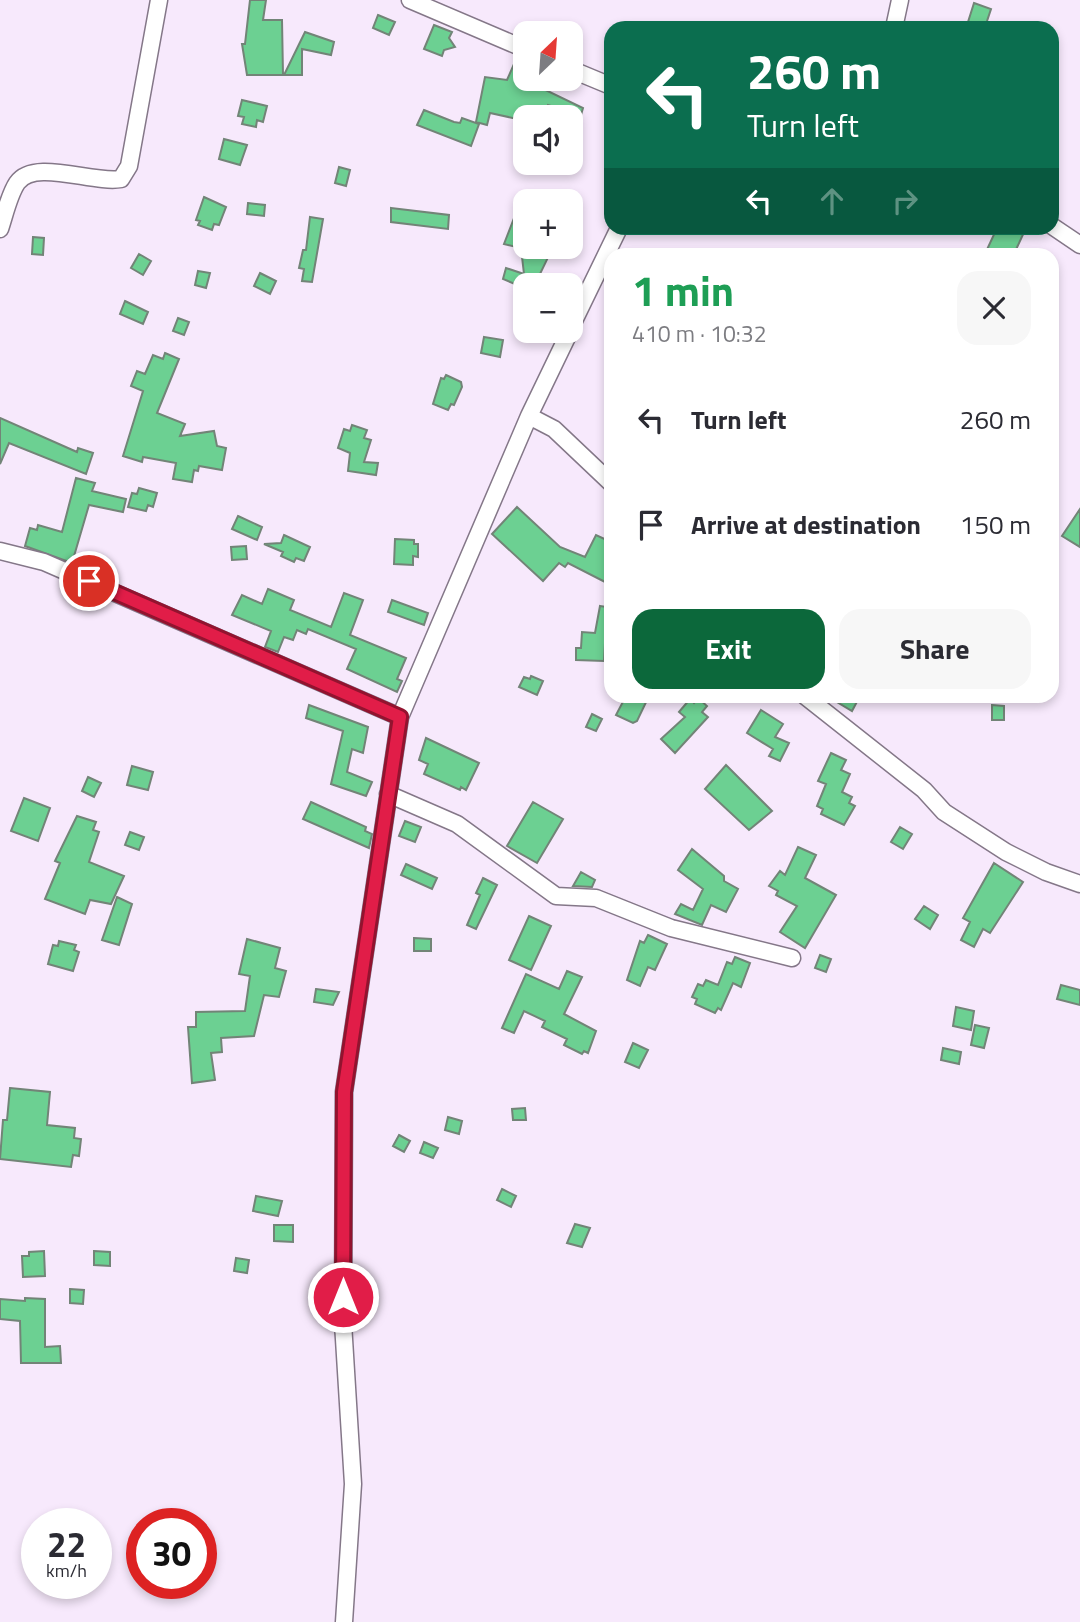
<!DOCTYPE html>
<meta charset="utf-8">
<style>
body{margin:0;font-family:"Titillium Web",sans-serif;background:#f7f7f7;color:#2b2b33;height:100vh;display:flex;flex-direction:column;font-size:26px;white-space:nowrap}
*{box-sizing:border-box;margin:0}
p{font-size:23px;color:#7c7c81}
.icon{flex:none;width:38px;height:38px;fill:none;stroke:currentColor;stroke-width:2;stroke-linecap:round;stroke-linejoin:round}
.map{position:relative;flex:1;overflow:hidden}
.side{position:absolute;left:604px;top:248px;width:455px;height:455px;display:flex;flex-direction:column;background:#fff;border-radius:21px;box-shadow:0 4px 10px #0003}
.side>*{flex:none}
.hud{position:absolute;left:604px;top:21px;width:455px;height:214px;border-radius:21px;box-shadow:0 4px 10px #0003;background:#0b6e4f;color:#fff;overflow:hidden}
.needle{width:46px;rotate:25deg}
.tools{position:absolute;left:513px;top:21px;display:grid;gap:14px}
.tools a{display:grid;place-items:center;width:70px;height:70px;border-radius:14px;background:#fff;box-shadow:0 4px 10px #0003;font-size:35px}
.speed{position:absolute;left:21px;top:1508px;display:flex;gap:14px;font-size:35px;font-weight:700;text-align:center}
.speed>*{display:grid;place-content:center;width:91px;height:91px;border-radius:50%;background:#fff;box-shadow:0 4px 10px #0003;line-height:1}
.speed small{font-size:18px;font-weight:400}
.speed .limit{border:10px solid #d22;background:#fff;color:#111}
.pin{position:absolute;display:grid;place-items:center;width:60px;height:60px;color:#fff;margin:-30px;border:4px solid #fff;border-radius:50%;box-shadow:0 2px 7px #0007}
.me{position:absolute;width:77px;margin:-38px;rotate:0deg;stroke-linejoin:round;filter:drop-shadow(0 0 5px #0008)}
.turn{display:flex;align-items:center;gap:24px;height:147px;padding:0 28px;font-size:32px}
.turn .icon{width:91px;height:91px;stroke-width:2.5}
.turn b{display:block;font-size:49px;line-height:60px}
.lanes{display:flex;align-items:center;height:66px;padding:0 28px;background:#0003;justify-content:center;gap:35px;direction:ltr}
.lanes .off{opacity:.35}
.round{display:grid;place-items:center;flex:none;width:74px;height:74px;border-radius:21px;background:#f7f7f7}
.overview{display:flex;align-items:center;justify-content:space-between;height:119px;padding:0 28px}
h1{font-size:42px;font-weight:700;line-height:52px;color:#1e9e55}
.cta{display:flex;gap:14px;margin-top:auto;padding:14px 28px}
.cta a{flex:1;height:80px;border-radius:21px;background:#0c683b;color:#fff;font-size:28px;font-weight:700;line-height:80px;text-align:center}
.cta a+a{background:#f7f7f7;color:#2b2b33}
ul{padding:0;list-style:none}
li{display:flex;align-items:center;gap:21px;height:105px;padding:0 28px}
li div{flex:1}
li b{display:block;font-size:26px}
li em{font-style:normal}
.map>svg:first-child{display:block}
.building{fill:#6cd092;stroke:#728477;stroke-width:2}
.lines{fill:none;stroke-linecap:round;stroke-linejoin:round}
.minor-casing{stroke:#847788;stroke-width:19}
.minor{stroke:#fff;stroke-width:16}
.route-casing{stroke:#92132f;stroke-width:18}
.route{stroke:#e11d48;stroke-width:12}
</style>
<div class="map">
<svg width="1080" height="1622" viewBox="0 0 1080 1622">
<rect width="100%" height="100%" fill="#f7e9fc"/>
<path class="building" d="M250,0H266L263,20H282L283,75H247L242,44H245Z
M974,3L991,9L985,27L968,22Z
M378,15L395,22L389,35L373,28Z
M434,25L452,32L449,38L455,47L444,50L442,56L424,49Z
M305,32L334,42L331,55L302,49V75H284Z
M514,64L525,68V79H535L533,84L583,108L581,115L548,105L547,117H523L522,120L490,113L487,125L476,122L485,77L507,80Z
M242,100L267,106L263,122L257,120L256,127L242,124L244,117L238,116Z
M424,110L454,122L460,123L462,118L479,124L471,146L417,125Z
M224,139L247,145L240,165L219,159Z
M339,167L350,170L346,186L335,183Z
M204,197L226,207L219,225L214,224L212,230L198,225L200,221L196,220Z
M248,203L265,205L264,216L247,214Z
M391,208L449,215L448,229L391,222Z
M516,213L525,216V247H553L538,278L552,282V285L522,287L503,279L506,268L524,274L521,248L504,244Z
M310,217L323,219L312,282L302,281L304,269L299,268L303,250H306Z
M997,228H1026L1013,256H984Z
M33,237L44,238L43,255L32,254Z
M139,254L151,261L143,275L131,268Z
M198,271L210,273L206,288L195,285Z
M260,273L276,281L270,294L254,286Z
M125,301L148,312L143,324L120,314Z
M178,318L189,322L184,335L173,331Z
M484,337L503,340L500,357L481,353Z
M165,353L179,359L157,413L185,424L180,436L214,431L217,446L226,448L222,470L199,466L198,471L194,470L192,482L173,479L176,463L143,457L142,462L123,456L143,391L131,386L137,371L145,374L153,355L163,359Z
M446,375L461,382L462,387L454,405L451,404L448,410L433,404L441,378L444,379Z
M0,418L77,452L78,448L93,453L86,474L9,443L0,464Z
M352,425L367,430L364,438L371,440L364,462L378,463L376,475L348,471L350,453L338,448L344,429L350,431Z
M76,478L95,483L92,491L126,499L123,512L89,505L72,563L25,546L30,528L37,530L38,525L62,532Z
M139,488L157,493L153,507L148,505L146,511L128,507L132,493L137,494Z
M517,507L560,547L585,557L596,535L611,542V585L568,563L565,567L559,563L543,581L492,534Z
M1080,509V547L1062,536Z
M238,516L262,527L257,540L232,529Z
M284,535L310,547L304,561L296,558L294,562L281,556L283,552L264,544L281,543Z
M395,539L414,540V544H418V557L413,556V565L394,564Z
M246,546L247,559L232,560L231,547Z
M268,589L294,600L290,610L331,627L344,593L363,600L350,635L406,658L397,679L402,681L397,692L347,669L356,649L308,629L306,634L297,630L293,640L284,637L278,652L265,647L271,631L232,615L242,595L262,604Z
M392,600L428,613L424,625L388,612Z
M600,606L607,607L604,661L576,660V648H581L582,632L595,633Z
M531,676L543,681L537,695L519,687L524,677L530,679Z
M626,696H649L637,721L633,723L616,715Z
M827,696H860L852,711Z
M698,698L707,706L702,712L708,717L675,753L661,739L685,717L679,712L690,699L694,703Z
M309,705L368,727L363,753L352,749L347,772L372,782L366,796L331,784L343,731L306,718Z
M992,705L1004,706V720H992Z
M761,710L783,724L775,737L789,743L780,761L769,756L773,749L747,733Z
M592,714L602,719L596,731L586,727Z
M426,738L479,763L466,790L461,787L460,790L424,774L428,764L419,760Z
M831,753L846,760L841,770L850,774L842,792L852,797L849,803L855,806L844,825L821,814L823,809L817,806L826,784L818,781Z
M726,765L772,811L749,830L705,789Z
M132,766L153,772L148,790L127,785Z
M88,777L101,783L94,797L82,791Z
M24,798L50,808L38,841L11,831Z
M311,802L366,827L365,831L372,834L369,848L303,819Z
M533,802L563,819L537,863L507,846Z
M77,816L96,822L93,830L99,832L89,862L124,876L111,904L90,900L85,914L45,899L60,863L55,861Z
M405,821L421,827L415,842L399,836Z
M900,827L912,834L903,849L891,842Z
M130,832L144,837L139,850L125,845Z
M798,847L816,855L805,878L836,895L805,948L780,932L797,906L776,895L778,891L769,886L780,871L785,875Z
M692,849L724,876V881L738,889L726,912L711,905L702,925L675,914L681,904L693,910L703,889L678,870Z
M994,863L1023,882L990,933L983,929L974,947L961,940L970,922L963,918Z
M406,864L437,878L432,889L401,875Z
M581,872L595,880L592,887L573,886Z
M483,878L497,885L476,929L467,925L480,895L476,893Z
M117,897L132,904L119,945L102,940Z
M924,906L938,915L930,929L915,919Z
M529,916L551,926L531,970L509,960Z
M648,935L667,944L655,970L648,967L640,986L627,980L640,941L644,943Z
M414,938L431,939V951H414Z
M247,939L280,948L275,968L286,971L279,997L264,995L254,1036L221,1038L222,1052L211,1053L215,1080L192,1083L188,1027H196V1012L245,1011L250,976L239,974Z
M59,941L76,945L74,950L79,952L73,971L48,964L53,945L58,946Z
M820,955L831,959L826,972L815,968Z
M735,957L750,963L741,987L733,983L721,1010L718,1008L715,1013L695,1004L697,999L692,997L698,984L703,986L706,980L718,985L727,962L732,964Z
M567,971L582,977L564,1014L596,1031L588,1053L584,1051L582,1054L564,1045L567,1039L542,1027L545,1021L524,1011L514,1033L502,1028L526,974L559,989Z
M1061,985L1080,990V1005L1057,999Z
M316,989L339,992L333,1005L314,1002Z
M956,1007L974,1011L971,1030L953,1026Z
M975,1025L989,1028L984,1048L971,1045Z
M633,1043L648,1050L639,1068L625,1062Z
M943,1048L961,1052L959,1064L941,1060Z
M10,1088L50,1092L47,1125L75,1128L74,1138L81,1139L79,1156L73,1155L71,1167L0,1159L3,1120H7Z
M525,1108L526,1120H513L512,1109Z
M448,1117L462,1121L459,1134L445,1130Z
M399,1135L410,1141L404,1152L393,1146Z
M424,1142L438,1148L433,1158L420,1153Z
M502,1189L516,1196L511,1207L497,1200Z
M256,1196L282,1201L278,1216L253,1211Z
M575,1224L590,1228L582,1247L567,1243Z
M274,1225H293V1242L274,1241Z
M44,1251L45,1276L23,1277L22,1256H29V1252Z
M94,1251L110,1252V1266L94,1265Z
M236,1258L249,1260L247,1273L234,1271Z
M70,1289L84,1290L83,1304L70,1303Z
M25,1298L45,1299V1347L60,1346L61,1363H21L20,1321L0,1319V1299L25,1301Z"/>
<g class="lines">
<g class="minor-casing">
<path id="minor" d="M410,0L525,49
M894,28L900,0
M570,69L611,86
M1052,226L1080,245
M0,229C5,214 9,195 17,183C34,158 93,184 121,179L129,166L159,0
M570,329L619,228
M529,416L554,429L611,483
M0,551L44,562L400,717
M805,696L924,790L944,812L1006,852L1046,872L1080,884
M388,794L457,824L556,896L596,898L671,928L792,958
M344,1622L353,1484L343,1323L344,1092L400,717L529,416L570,331"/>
</g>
<use href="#minor" class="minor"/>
</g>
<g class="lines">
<g class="route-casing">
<path id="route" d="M89,581L400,717L344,1092L343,1297"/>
</g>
<use href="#route" class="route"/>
</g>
</svg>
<div class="tools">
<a><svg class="needle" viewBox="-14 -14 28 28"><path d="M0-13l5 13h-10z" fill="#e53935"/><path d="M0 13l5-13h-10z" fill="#7c7c81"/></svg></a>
<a><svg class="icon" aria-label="sound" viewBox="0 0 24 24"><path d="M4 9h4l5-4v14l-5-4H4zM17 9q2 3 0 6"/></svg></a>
<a>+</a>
<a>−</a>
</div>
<div class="speed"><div>22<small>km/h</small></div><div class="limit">30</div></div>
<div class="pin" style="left:89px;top:581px;background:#d93025"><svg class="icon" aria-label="arrive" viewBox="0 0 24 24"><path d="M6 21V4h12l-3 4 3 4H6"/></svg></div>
<svg class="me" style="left:343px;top:1297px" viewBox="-20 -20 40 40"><circle r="17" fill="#e11d48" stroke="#fff" stroke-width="3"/><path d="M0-11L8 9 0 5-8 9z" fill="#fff"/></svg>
<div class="hud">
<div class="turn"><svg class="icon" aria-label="left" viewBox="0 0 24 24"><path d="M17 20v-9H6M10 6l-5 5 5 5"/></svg><div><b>260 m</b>Turn left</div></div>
<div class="lanes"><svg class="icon" aria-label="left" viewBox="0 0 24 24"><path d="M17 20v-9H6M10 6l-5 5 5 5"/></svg><svg class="icon off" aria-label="ahead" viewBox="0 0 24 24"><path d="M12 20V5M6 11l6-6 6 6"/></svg><svg class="icon off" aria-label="right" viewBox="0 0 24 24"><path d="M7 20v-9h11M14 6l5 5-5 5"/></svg></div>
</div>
<section class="side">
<div class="overview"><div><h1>1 min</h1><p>410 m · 10:32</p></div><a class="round"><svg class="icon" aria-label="close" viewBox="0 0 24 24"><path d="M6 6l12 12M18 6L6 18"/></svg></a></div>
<ul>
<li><svg class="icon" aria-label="left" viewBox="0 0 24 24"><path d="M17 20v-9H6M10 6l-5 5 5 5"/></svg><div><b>Turn left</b></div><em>260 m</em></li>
<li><svg class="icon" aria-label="arrive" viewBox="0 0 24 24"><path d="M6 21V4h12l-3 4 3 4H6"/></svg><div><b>Arrive at destination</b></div><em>150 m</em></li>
</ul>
<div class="cta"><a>Exit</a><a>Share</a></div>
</section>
</div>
